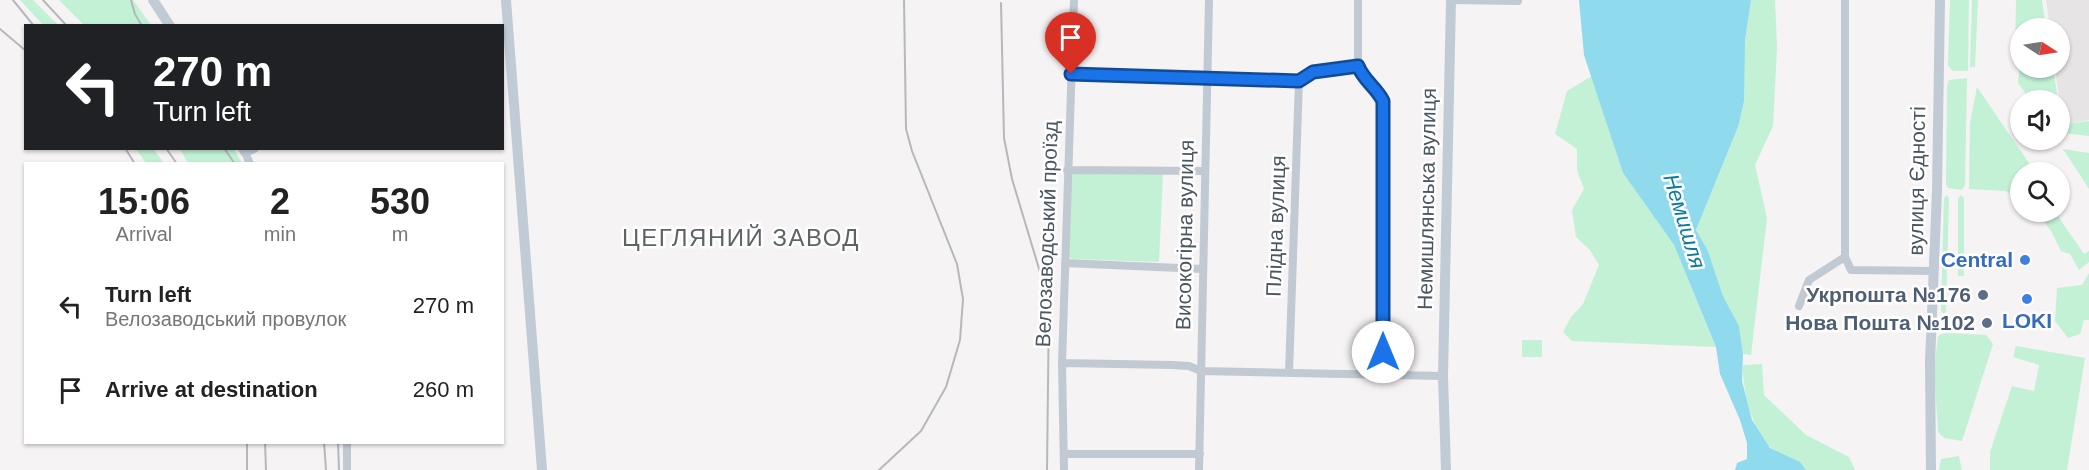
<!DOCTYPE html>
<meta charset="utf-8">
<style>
body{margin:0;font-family:Helvetica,sans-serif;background:#f2f2f2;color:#222;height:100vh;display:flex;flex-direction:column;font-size:22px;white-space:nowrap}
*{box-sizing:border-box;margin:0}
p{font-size:20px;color:#767676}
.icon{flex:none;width:33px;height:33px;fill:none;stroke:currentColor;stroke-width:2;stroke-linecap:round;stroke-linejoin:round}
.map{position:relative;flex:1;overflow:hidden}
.drawer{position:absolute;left:24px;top:162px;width:480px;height:282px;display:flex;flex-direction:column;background:#fff;border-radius:0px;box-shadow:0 2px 4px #0004}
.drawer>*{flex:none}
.hud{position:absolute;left:24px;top:24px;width:480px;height:126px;border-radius:0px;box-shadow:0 2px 4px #0004;background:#202124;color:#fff;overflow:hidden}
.needle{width:39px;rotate:102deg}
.tools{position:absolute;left:2010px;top:18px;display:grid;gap:12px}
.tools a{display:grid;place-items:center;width:60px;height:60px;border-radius:50%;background:#fff;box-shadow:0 2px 4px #0004;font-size:30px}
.pin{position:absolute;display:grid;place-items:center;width:51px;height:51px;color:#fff;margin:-62px -26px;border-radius:50% 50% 50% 0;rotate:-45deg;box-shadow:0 0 6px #0007}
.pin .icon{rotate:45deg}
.me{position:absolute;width:66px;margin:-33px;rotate:0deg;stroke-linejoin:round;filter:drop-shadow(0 0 4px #0008)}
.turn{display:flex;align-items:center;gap:21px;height:126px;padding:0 30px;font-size:27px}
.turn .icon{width:78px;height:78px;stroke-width:2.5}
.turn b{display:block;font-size:42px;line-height:51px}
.eta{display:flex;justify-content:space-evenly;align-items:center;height:102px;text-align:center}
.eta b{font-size:36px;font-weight:700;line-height:42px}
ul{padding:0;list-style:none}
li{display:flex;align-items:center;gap:18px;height:84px;padding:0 30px}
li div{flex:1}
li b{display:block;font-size:22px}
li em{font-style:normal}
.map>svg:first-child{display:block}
.education{fill:#e6e4e5}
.green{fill:#c3f1d5}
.water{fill:#90daee}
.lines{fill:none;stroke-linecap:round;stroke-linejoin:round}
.street{stroke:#c1cad2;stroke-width:8}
.secondary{stroke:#c1cbd6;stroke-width:10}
.rail{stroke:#b5b8bd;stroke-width:2}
.route-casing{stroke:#114b97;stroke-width:15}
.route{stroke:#1a73e8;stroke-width:10}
.shop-dot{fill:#3f7fe0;stroke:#fff;stroke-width:2}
.service-dot{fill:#5c6f8a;stroke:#fff;stroke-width:2}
.labels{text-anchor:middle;stroke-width:5;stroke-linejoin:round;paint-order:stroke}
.street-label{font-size:21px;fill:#4a5661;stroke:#fff}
.shop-label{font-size:21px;font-weight:bold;fill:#366cbe;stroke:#fff;text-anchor:end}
.service-label{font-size:21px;font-weight:bold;fill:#4e5e75;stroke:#fff;text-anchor:end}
.water-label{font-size:22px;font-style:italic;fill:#0c7c9b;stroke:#fff}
.quarter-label{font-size:24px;letter-spacing:1.5px;fill:#5f6368;stroke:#fff}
</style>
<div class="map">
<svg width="2089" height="470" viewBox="0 0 2089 470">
<rect width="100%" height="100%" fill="#f5f3f3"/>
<path class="education" d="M2046,0H2089V120L2062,124L2055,68H2060V28H2050Z"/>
<path class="green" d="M20,0H33L58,25H43Z
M59,0H133L151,25H84Z
M1751,0H1775L1777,47L1773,126L1755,165L1767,218L1751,355L1743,354L1739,326L1723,296L1708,251L1696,230L1738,127L1745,40Z
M1950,0H1969L1968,71H1953L1948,66Z
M1972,0H1978L1975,67H1970Z
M2016,0H2042L2046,28H2020V60L2015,57Z
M2020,64V68H2053L2058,100H2030L2018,83Z
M1592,76L1623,173L1674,245L1716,347L1572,341L1563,332L1571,317L1583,304L1599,265L1590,250L1576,237L1572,210L1584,189L1577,170V149L1555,134L1567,91Z
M1967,78L1965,185L1962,190L1948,188L1946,184L1947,86L1949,80Z
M1977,87L2033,169L2029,172H2020V198L2005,191L1969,189L1970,123Z
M2089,121V136L2063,133V124Z
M136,149H153L164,163H146Z
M180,149H234L242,163H188Z
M2063,149L2089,153V189Z
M1073,173L1163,174L1159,262L1072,259L1068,256L1070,176Z
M1947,195L1949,198L1946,311L1944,314L1941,311L1944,198Z
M1961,195L1964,198V276H1958V199Z
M2036,212H2055L2084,254L2089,251V262L2079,270L2070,254L2061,251L2051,231Z
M2089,273V320H2084L2080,334L2068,338L2055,321L2057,288L2082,285Z
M1946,333L1986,335L1993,344L1962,441L1944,438L1938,432L1934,368L1938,337L1941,334Z
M1522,340H1542V357H1522Z
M2016,346L2085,358L2067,470H1990V452L2012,386L2034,391L2039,365L2013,357Z
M1762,364L1764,395L1806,435L1849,457L1855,470H1806C1797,458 1782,457 1771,448C1752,432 1742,388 1743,365Z
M1959,456L1962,470H1939L1941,459Z"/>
<path class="water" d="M1579,0H1751L1745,40L1744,101L1738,127L1696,230L1708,251L1723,296L1739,326L1743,354L1742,381L1752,420L1770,448L1800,462L1806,470H1735L1737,463L1747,459V443L1740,420L1720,374L1716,347L1674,245L1623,173L1584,55Z"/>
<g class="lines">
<path class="street" d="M1358,0V67L1363,79L1378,89L1383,101V375
M1451,0L1518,1
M1071,74L1299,81L1313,72L1358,67
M245,152L250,164
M1067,170L1204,171
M1845,257L1851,270L1934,271
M1065,263L1202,269
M1799,306L1809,280L1845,257V0
M1062,363L1172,365L1189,366L1201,371L1443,376
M1289,373L1299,81
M347,442V470
M1064,454H1200
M1064,470L1062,363L1074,0
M1199,470L1209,0"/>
<path class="secondary" d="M153,0L170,26
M506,0L542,470
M243,148L245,152L254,148
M1446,470L1443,376L1451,0
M1931,470L1930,362L1937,191L1940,0"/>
<path class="rail" d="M13,0L34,26
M43,0L67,26
M131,0L135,14L142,26
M1001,3L1004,138L1012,179L1049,302L1047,470
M0,29L26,51
M125,148L135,164
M166,148L177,164
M224,148L235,164
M247,442V470
M265,442L266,470
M324,442L326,470
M338,442L339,470
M879,470L921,431L946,387L960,340L963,299L957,264L912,151L906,129L904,0"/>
</g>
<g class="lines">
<g class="route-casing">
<path id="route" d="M1071,74L1299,81L1313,72L1358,66C1364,81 1376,87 1383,101V352"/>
</g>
<use href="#route" class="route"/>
</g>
<g class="shop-dot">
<circle cx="2025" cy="260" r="6"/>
<circle cx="2027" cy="299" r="6"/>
</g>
<g class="service-dot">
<circle cx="1983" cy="295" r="6"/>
<circle cx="1987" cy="323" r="6"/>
</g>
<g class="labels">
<g class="street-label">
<text transform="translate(1917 181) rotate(-89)" y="7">вулиця Єдності</text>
<text transform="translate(1427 199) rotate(-89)" y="7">Немишлянська вулиця</text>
<text transform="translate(1276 226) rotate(-88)" y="7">Плідна вулиця</text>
<text transform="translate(1047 234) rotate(-88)" y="7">Велозаводський проїзд</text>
<text transform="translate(1185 235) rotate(-89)" y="7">Високогірна вулиця</text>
</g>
<g class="shop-label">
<text x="2013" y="267">Central</text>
<text x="2027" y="328" text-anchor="middle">LOKI</text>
</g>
<g class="service-label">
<text x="1971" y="302">Укрпошта №176</text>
<text x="1975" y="330">Нова Пошта №102</text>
</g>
<g class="water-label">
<text transform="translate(1685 221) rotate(73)" y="8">Немишля</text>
</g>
<g class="quarter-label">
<text x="741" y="246">ЦЕГЛЯНИЙ ЗАВОД</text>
</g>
</g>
</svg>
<div class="tools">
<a><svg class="needle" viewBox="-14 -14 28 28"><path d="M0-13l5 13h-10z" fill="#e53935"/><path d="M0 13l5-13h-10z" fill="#767676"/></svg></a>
<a><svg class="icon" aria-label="sound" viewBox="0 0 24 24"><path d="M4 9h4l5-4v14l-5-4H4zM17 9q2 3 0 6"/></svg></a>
<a><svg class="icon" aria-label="search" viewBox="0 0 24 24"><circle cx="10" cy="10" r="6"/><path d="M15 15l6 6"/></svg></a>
</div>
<div class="pin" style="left:1071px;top:74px;background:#d93025"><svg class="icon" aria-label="arrive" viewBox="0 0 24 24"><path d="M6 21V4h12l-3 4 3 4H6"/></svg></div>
<svg class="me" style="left:1383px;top:352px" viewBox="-20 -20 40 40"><circle r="19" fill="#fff"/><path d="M0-13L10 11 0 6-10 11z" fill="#1a73e8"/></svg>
<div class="hud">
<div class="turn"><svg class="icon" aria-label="left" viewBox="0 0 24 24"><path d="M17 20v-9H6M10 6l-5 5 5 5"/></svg><div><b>270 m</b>Turn left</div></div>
</div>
<section class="drawer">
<div class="eta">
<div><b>15:06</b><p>Arrival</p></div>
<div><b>2</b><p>min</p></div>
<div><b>530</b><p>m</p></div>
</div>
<ul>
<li><svg class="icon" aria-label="left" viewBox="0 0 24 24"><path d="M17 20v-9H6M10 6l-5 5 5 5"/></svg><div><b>Turn left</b><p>Велозаводський провулок</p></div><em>270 m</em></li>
<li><svg class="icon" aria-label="arrive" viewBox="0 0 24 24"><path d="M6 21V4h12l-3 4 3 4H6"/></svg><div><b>Arrive at destination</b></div><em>260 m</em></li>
</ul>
</section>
</div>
